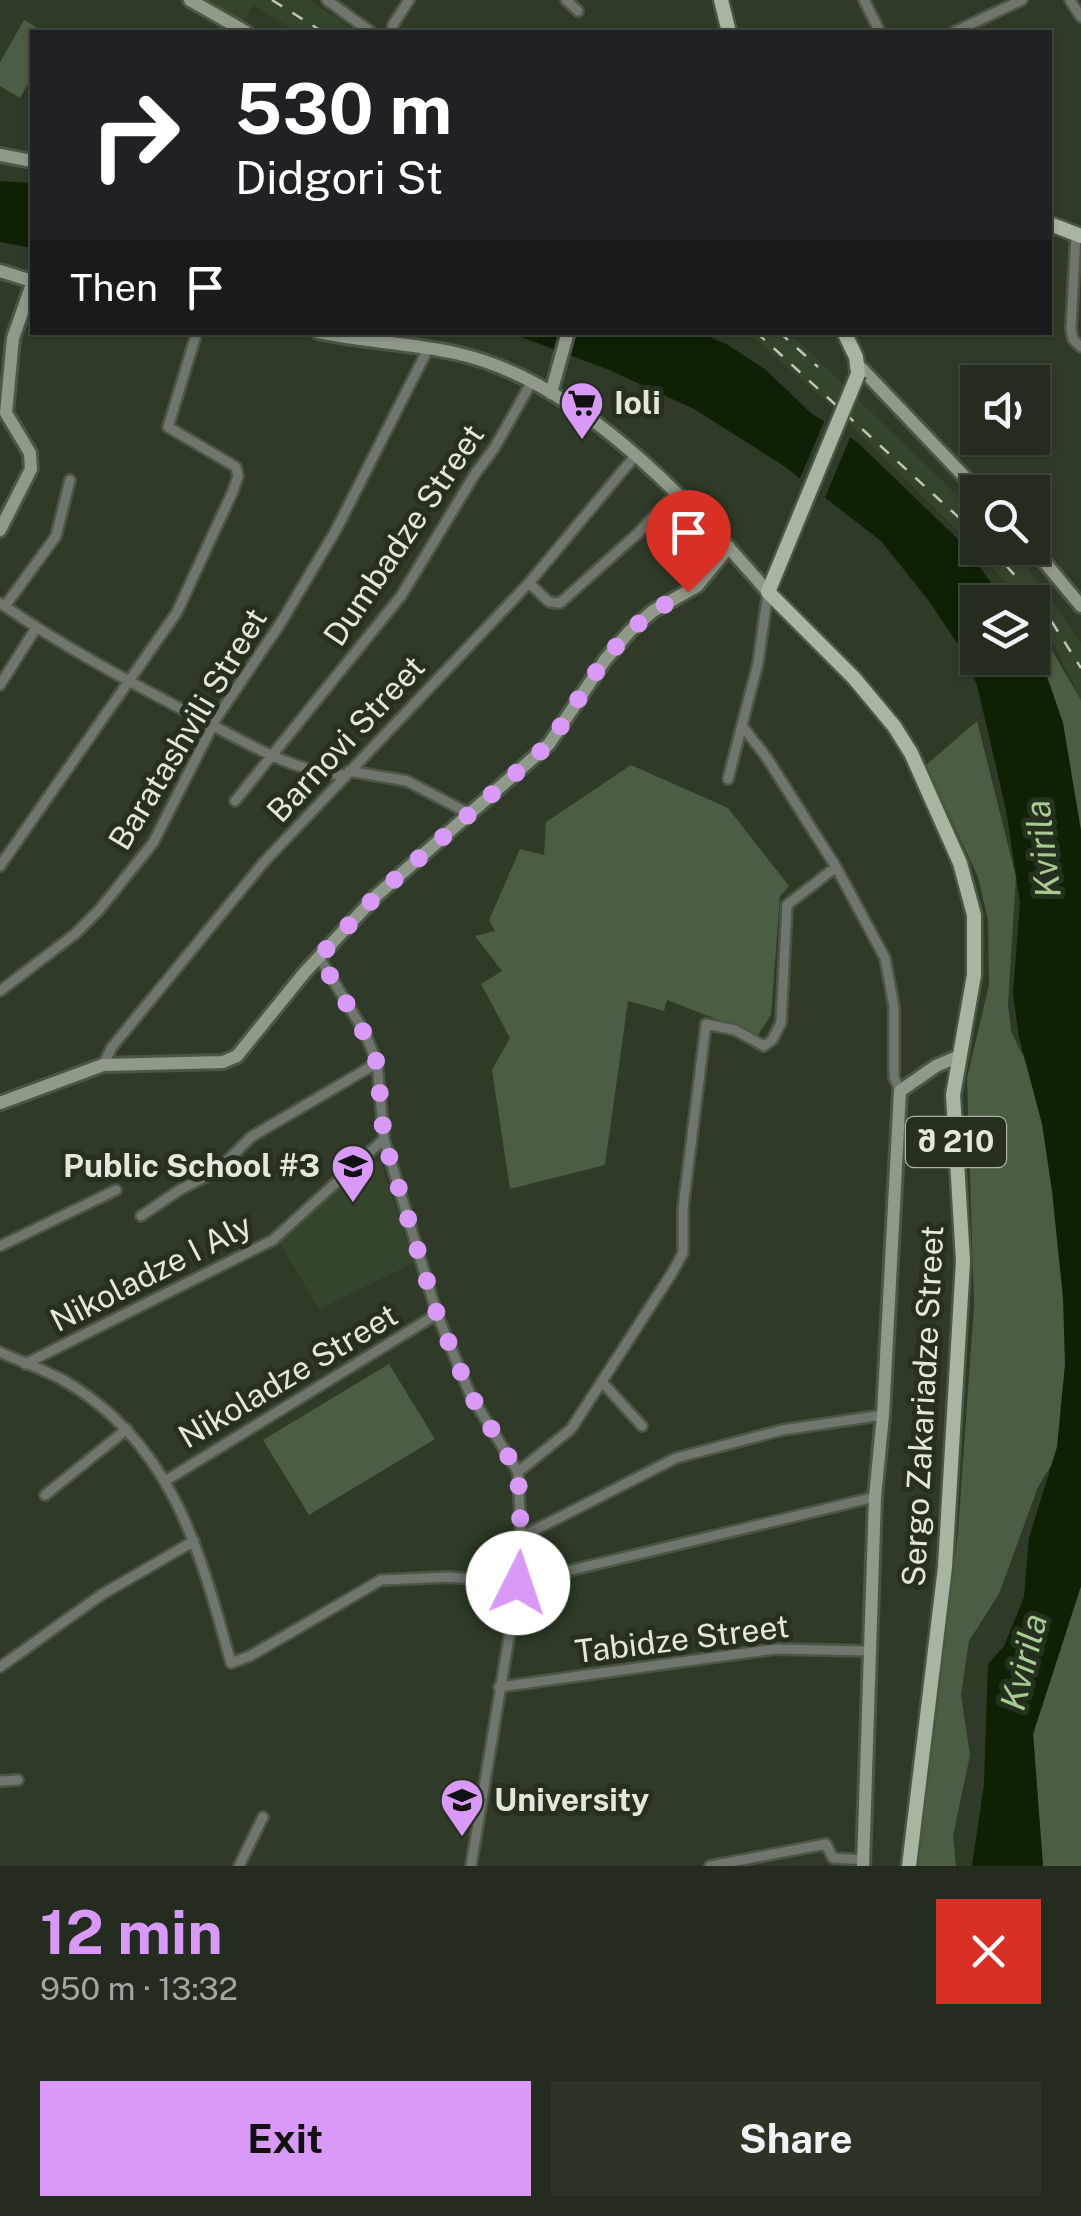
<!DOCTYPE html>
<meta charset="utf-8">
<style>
body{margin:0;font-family:"Public Sans","Noto Sans Georgian",sans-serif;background:#2b3427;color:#f1f3f6;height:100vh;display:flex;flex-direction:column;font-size:38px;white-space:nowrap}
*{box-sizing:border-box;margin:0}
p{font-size:32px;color:#a3a7a4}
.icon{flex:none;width:55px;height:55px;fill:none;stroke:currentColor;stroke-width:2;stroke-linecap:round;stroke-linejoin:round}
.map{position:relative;height:1866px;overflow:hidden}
.drawer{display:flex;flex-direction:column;background:#232c1e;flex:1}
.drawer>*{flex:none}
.hud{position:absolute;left:30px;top:30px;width:1022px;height:305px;border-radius:0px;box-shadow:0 2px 8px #0004,0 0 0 2px #40483c;background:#202124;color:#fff;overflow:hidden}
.controls{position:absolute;left:960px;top:365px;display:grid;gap:20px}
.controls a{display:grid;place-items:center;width:90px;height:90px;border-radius:0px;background:#232c1e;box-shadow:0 2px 8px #0004,0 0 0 2px #40483c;font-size:50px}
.pin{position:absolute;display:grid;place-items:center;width:85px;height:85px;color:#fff;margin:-102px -42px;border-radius:50% 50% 50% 0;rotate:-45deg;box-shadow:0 0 10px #0007}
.pin .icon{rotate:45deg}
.me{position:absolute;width:110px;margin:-55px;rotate:4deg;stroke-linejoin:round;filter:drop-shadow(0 0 8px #0008)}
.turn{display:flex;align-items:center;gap:35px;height:210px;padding:0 40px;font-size:45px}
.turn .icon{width:130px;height:130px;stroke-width:2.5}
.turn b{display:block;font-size:70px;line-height:85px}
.then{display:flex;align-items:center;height:95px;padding:0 40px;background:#0003;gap:20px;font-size:38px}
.round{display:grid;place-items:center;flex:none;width:105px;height:105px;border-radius:0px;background:#2b3427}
.headline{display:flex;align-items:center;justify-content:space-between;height:170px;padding:0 40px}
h1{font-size:60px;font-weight:700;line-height:75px;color:#d99af7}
.action{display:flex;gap:20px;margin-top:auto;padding:20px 40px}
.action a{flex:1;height:115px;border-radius:0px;background:#d99af7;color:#111;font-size:40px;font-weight:700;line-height:115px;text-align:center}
.action a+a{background:#2b3427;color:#f1f3f6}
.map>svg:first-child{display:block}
.built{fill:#35452c}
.green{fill:#4b5d42}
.water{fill:#0f2104}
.pier{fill:#2f3b28}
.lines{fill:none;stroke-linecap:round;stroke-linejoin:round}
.street-casing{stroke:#4b5745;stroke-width:14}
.secondary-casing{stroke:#4b5745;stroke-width:18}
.primary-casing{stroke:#4b5745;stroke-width:19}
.street{stroke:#70766d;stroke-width:9}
.secondary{stroke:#909a8b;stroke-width:12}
.primary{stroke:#a8b5a2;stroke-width:14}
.rail{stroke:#bec6b9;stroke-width:2.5;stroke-dasharray:12 12;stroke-linecap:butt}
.primary-bridge-casing{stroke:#4b5745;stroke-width:19;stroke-linecap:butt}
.primary-bridge{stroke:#a8b5a2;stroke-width:14}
.route{stroke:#d99af7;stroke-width:18;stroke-dasharray:0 32.4}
.labels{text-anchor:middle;stroke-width:10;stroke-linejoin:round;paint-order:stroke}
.shield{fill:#25301e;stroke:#a9b2a4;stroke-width:2.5}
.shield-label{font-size:30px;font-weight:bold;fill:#e1e9dd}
.poi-label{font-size:32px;font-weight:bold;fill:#e1e9dd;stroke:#25301e;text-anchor:start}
.street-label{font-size:32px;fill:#e1e9dd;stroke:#25301e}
.water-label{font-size:35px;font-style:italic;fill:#a7cb92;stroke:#25301e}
</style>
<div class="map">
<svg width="1081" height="1866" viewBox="0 0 1081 1866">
<rect width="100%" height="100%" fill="#2f3b28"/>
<path class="built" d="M201,0H309L358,32H297L253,5L241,24Z
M748,333H790L977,515L978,548H1011L1019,555L1081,643V700L1045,625L1033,611L1032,602H1024L950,523L825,400Z
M359,1160L367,1170L380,1160L414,1263L319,1309L277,1238Z"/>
<path class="green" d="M24,20L45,32H32V77L20,98L0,86V62Z
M1032,617L1081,700V831L1063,723L1033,643Z
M977,721L1016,877L1008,1004L1011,1031L1028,1066L1081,1256V1416L1038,1487L999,1594L969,1641L961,1695L970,1755L953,1836L956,1866H918L920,1814L934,1736L958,1532L974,1305L967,1078L989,985L988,920L978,877L926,765Z
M631,765L728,808L789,886L780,896L771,1015L758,1035L667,1000L664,1011L628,1001L605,1165L510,1189L492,1070L510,1038L481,984L502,971L475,936L495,931L489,920L520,849L544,855L546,822Z
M389,1364L435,1439L309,1515L263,1440Z
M1081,1586V1866H1043L1033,1734Z"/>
<path class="water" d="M0,181L32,183V248L0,242Z
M510,333H701L728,345L766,370L812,414L857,442L963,544L1005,602H978V658H1032L1033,643L1038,650L1063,723L1081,831V1586L1033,1734L1043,1866H972L984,1784L988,1664L1004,1646L1024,1597L1029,1538L1057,1447L1065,1364L1063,1298L1052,1191L1042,1124L1019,1037L1013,994L1020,902L1006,810L977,685L959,646L929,601L881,541L784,466L694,409L607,369Z"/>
<path class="pier" d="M826,417L852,433L823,502L798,483Z"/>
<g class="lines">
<g class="street-casing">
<path id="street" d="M327,0L371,32
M566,0L578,11
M864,0L880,32
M1070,0L1081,17
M392,32L393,25L409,0
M954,32L1022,0
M1076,235L1071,328L1073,339L1081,347
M529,583L549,602L560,603L637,534L677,492
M0,603C62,646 128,681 195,716C242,740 292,773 346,775
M5,606L56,536L70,480
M0,685L36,628
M743,727L767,758L836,867L885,958L894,1007V1077L900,1091
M349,771L407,781L472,815
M728,779L758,663L768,592
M235,801L401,596L475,474L495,447L531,383
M0,866L177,612L233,491L238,476L236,467L168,427L197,332
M319,957L365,1033L377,1063L384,1139L437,1314L470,1394L518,1472L521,1537L518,1583L471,1866
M0,991L75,934L99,910L153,843L217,717L280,624L336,530L428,349
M103,1065L112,1047L264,862L529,583L635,456
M141,1216L181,1189L217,1171L251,1137L377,1063
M0,1246L116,1190
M0,1352C21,1362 43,1369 63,1380C172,1442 200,1551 231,1663L250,1656L381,1580L450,1577L518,1583L875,1497
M25,1364L273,1240L384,1139
M603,1383L642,1426
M518,1472L571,1429L672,1273L683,1253V1208L706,1024L735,1030L764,1046L772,1040L781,1023L787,905L836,867
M165,1481L437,1314
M45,1495L127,1429
M521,1537L676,1458L782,1430L883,1415
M0,1667L101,1595L194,1541
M499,1687L775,1649L872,1651
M0,1781L18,1780
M239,1866L263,1817
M710,1866L826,1844L833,1858L864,1860"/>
</g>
<g class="secondary-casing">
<path id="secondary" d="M190,0L246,32
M0,155L32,161
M0,271L32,281
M318,332C363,342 410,343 455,353C577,379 689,501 768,592
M858,365L979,492
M551,393L568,332
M0,530L31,469L30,453L6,413L13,338L32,284
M1032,547L1081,606
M0,1103L103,1065L223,1062L237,1056L305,972L376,896L549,744L605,660L630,631L653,611L697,586L729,547
M863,1866L875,1497L883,1415L900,1091L936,1066L957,1057"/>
</g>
<g class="primary-casing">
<path id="primary" d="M721,0L729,32
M1050,224L1081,236
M844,332L856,357L858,374
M773,580L768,592L854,678L894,726L911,753L960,863L974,915V975L953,1095L963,1261L945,1567L909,1866"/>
</g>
<use href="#street" class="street"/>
<use href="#secondary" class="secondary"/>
<use href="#primary" class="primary"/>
<path class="rail" d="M272,0L323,32
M756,332L978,535
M779,332L818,367
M990,548L1040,603L1081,668"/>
<g class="primary-bridge-casing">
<path id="primary-bridge" d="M773,580L858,374"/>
</g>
<use href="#primary-bridge" class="primary-bridge"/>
</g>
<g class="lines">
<path class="route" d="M518,1583L521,1537L518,1472L470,1394L437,1314L384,1139L377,1063L364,1033L319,957L376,896L549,744L604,660L630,631L653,611L688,592"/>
</g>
<defs>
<g id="supermarket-pin" transform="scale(2.25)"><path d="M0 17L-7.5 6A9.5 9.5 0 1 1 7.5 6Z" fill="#d99af7" stroke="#25301e"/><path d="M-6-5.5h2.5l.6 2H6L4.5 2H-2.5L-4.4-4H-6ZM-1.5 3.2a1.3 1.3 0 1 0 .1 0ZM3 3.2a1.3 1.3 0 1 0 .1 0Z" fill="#111"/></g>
<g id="school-pin" transform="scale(2.25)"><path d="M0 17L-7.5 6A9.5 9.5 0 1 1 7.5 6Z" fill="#d99af7" stroke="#25301e"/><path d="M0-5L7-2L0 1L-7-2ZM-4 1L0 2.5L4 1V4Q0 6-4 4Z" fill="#111"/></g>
<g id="university-pin" transform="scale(2.25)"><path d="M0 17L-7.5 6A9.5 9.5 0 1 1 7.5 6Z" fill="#d99af7" stroke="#25301e"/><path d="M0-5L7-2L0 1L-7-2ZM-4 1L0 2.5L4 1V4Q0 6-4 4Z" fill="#111"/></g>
</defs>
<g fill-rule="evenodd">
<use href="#supermarket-pin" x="582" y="403"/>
<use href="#school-pin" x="353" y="1166"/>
<use href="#university-pin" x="462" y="1800"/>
</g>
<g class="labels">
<rect class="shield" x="906" y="1117" width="100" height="50" rx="8"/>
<g class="shield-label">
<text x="956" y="1152">შ 210</text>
</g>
<g class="poi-label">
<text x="614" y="414">Ioli</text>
<text x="320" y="1177" text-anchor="end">Public School #3</text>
<text x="494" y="1811">University</text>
</g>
<g class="street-label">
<text transform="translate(404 535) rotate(-56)" y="11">Dumbadze Street</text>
<text transform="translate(188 729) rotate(-59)" y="11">Baratashvili Street</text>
<text transform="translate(346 739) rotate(-47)" y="11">Barnovi Street</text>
<text transform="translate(151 1273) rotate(-27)" y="11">Nikoladze I Aly</text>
<text transform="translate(288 1376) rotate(-31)" y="11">Nikoladze Street</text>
<text transform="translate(923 1406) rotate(-87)" y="11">Sergo Zakariadze Street</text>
<text transform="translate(682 1639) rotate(-7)" y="11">Tabidze Street</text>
</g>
<g class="water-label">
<text transform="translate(1043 849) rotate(-97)" y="12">Kvirila</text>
<text transform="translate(1024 1662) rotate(-76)" y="12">Kvirila</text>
</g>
</g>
</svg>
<div class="controls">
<a><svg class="icon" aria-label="sound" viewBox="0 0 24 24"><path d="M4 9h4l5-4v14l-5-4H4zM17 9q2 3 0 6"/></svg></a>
<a><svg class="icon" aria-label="search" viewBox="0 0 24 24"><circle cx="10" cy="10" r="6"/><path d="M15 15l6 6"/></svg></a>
<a><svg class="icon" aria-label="layers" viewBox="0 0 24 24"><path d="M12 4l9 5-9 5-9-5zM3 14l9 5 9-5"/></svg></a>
</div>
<div class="pin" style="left:688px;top:592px;background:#d93025"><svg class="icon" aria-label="arrive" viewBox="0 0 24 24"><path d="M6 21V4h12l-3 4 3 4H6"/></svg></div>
<svg class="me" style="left:518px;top:1583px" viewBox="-20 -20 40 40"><circle r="19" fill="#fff"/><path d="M0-13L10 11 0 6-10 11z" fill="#d99af7"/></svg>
<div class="hud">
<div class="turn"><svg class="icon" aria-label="right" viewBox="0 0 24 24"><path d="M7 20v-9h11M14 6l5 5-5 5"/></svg><div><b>530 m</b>Didgori St</div></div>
<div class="then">Then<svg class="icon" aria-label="arrive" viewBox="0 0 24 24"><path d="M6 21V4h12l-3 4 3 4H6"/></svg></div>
</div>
</div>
<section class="drawer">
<div class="headline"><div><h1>12 min</h1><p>950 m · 13:32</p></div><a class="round" style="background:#d93025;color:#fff"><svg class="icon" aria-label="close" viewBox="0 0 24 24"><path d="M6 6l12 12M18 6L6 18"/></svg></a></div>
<div class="action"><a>Exit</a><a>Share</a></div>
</section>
